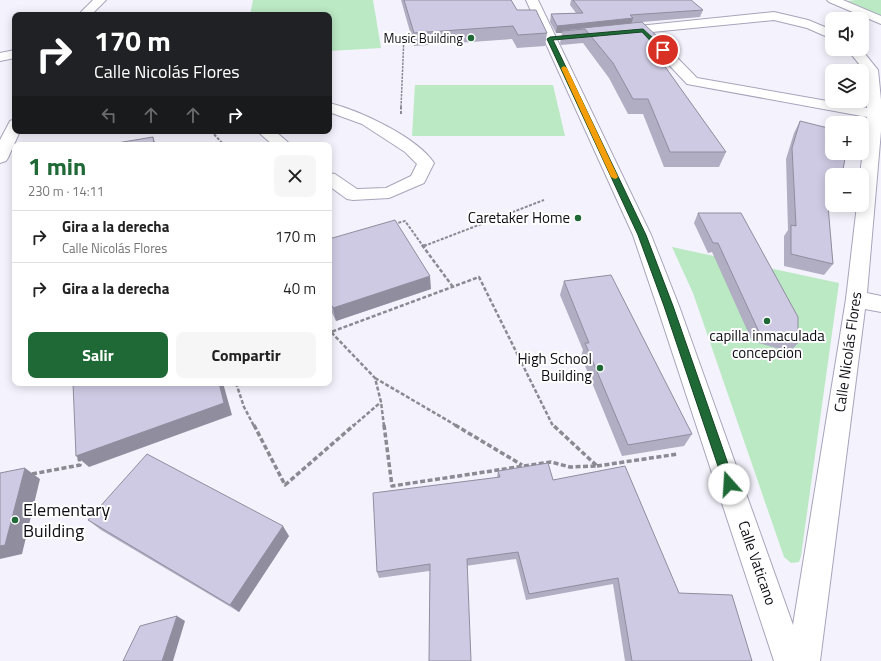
<!DOCTYPE html>
<html lang="es">
<meta charset="utf-8">
<style>
body{margin:0;font-family:"Titillium Web",sans-serif;background:#f6f6f6;color:#222;height:100vh;display:flex;flex-direction:column;font-size:15px;white-space:nowrap}
*{box-sizing:border-box;margin:0}
p{font-size:13px;color:#767676}
.icon{flex:none;width:22px;height:22px;fill:none;stroke:currentColor;stroke-width:2;stroke-linecap:round;stroke-linejoin:round}
.map{position:relative;flex:1;overflow:hidden}
.sheet{position:absolute;left:12px;top:142px;width:320px;height:244px;display:flex;flex-direction:column;background:#fff;border-radius:8px;box-shadow:0 2px 10px #0003}
.sheet>*{flex:none}
.banner{position:absolute;left:12px;top:12px;width:320px;height:122px;border-radius:8px;box-shadow:0 2px 10px #0003;background:#202124;color:#fff;overflow:hidden}
.tools{position:absolute;left:825px;top:12px;display:grid;gap:8px}
.tools a{display:grid;place-items:center;width:44px;height:44px;border-radius:8px;background:#fff;box-shadow:0 2px 10px #0003;font-size:20px}
.pin{position:absolute;display:grid;place-items:center;width:34px;height:34px;color:#fff;margin:-17px;border:2px solid #fff;border-radius:50%;box-shadow:0 1px 4px #0007}
.me{position:absolute;width:44px;margin:-22px;rotate:341deg;stroke-linejoin:round;filter:drop-shadow(0 0 3px #0008)}
.turn{display:flex;align-items:center;gap:14px;height:84px;padding:0 16px;font-size:18px}
.turn .icon{width:52px;height:52px;stroke-width:2.5}
.turn b{display:block;font-size:28px;line-height:34px}
.lanes{display:flex;align-items:center;height:38px;padding:0 16px;background:#0003;justify-content:center;gap:20px;direction:ltr}
.lanes .off{opacity:.35}
.round{display:grid;place-items:center;flex:none;width:42px;height:42px;border-radius:8px;background:#f6f6f6}
.summary{display:flex;align-items:center;justify-content:space-between;height:68px;padding:0 16px}
h1{font-size:24px;font-weight:700;line-height:30px;color:#1f6936}
.primary-button{display:flex;gap:8px;margin-top:auto;padding:8px 16px}
.primary-button a{flex:1;height:46px;border-radius:8px;background:#1f6936;color:#fff;font-size:16px;font-weight:700;line-height:46px;text-align:center}
.primary-button a+a{background:#f6f6f6;color:#222}
ul{padding:0;list-style:none}
li{display:flex;align-items:center;gap:12px;height:52px;padding:0 16px;border-top:1px solid #e0e0e0}
li div{flex:1}
li b{display:block;font-size:15px}
li em{font-style:normal}
.map>svg:first-child{display:block}
.green{fill:#bae9c3}
.lines{fill:none;stroke-linecap:round;stroke-linejoin:round}
.minor-casing{stroke:#a8a4bb;stroke-width:2}
.path-far3{stroke:#8b8992;stroke-width:1.5;stroke-dasharray:2.5 1;stroke-linecap:butt}
.path-far2{stroke:#8b8992;stroke-width:2;stroke-dasharray:3 1.5;stroke-linecap:butt}
.path-far1{stroke:#8b8992;stroke-width:2.5;stroke-dasharray:4 2;stroke-linecap:butt}
.path{stroke:#8b8992;stroke-width:3.5;stroke-dasharray:5 2.5;stroke-linecap:butt}
.minor{fill:#fff;fill-rule:evenodd}
.wall{fill:#b1aec3}
.shaded-wall{fill:#908d9f}
.building{fill:#cecae3;stroke:#908d9f}
.route{fill:#1f6936;stroke:#144423}
.slow{fill:#f59e0b}
.poi-dot{fill:#1f6936;stroke:#fff;stroke-width:1.5}
.labels{text-anchor:middle;stroke-width:4;stroke-linejoin:round;paint-order:stroke}
.far-poi-label{font-size:13px;fill:#0f0d15;stroke:#fff;text-anchor:end}
.poi-label{font-size:15px;fill:#0f0d15;stroke:#fff;text-anchor:end}
.street-label{font-size:15px;fill:#0f0d15;stroke:#fff}
.near-poi-label{font-size:18px;fill:#0f0d15;stroke:#fff;text-anchor:start}
</style>
<div class="map">
<svg width="881" height="661" viewBox="0 0 881 661">
<rect width="100%" height="100%" fill="#f4f2fc"/>
<path class="green" d="M253,0H373L381,48L329,51V15H250Z
M856,0H881V17L849,5L846,1Z
M415,85H553L565,136H412Z
M672,247L839,283L801,556L799,562L791,563L784,557L693,293Z"/>
<g class="lines">
<g class="minor-casing">
<path id="minor" d="M93,0H106L91,15H78Z
M526,0H538L651,235L679,306L793,625L846,299L857,205H862V175H860L867,117L687,84L640,34L619,36L615,35L613,32L615,29L619,28L774,12L808,20L832,30V39L807,28L774,20L652,32L697,78L867,108L864,70L847,49H861L878,70L881,100V131L867,293L881,296V312L865,309L820,661H774L657,306L633,235Z
M827,0H843L881,16V24L829,2Z
M15,50V58L0,61V53Z
M329,103C359,110 417,137 434,163L424,183L389,198L353,200L347,199L329,186V173L335,174L357,189L386,188L411,176L417,164L405,152L362,124L329,112Z
M15,119V131H20L8,158L6,161L0,163V140L10,121Z
M257,131H275L291,145H273Z"/>
</g>
<path class="path-far3" d="M401,107L404,36"/>
<path class="path-far2" d="M401,114V106
M211,131L224,145
M394,224L405,221L423,246
M424,246L544,200"/>
<path class="path-far1" d="M422,245L453,287
M423,246L426,245
M375,378L457,426
M236,383L244,407L254,426
M353,426L381,402
M384,426L381,402L375,378L331,332L479,277L553,426"/>
<path class="path" d="M254,425L285,485L354,425
M384,425L392,486L551,462L570,467L597,466L553,425
M455,425L522,465
M597,466L678,454
M32,474L80,465L79,457"/>
<use href="#minor" class="minor"/>
</g>
<path class="wall" d="M401,0H511L517,10L547,33L545,46L517,48L512,39L414,46Z
M571,0H691L703,10L700,17L631,23L665,44L660,60L726,152L719,167H664L643,114H628L609,78L583,43L561,45L560,43L562,33H556L550,22L551,14L576,13L570,5Z
M800,121L832,175V205H839L836,208L828,207L833,264L824,275L784,266V236L788,230L786,159L794,133Z
M698,213L798,343L790,352L752,341L712,252L708,253L694,223Z
M329,239L431,289L336,321L329,307Z
M564,281L692,434L684,446L622,456L581,356L583,350L560,295Z
M498,471L553,480L679,593L752,661H625L613,584L526,600L516,559L379,578L377,572L497,477Z
M88,520L289,536L239,612L101,530Z"/>
<path class="shaded-wall" d="M633,18L631,26L585,29L563,30L562,33H556L557,26Z
M153,137L156,145H154Z
M430,276L431,289L336,321L333,308Z
M219,383H223L232,415L89,467L76,456Z
M25,468L40,479L22,554L0,559V546Z
M283,526L289,536L239,612L230,605Z
M177,616L185,621L173,661H162Z"/>
<path class="building" d="M404,0H511L517,10H536L547,33L518,35L513,26L414,33Z
M573,0H691L703,10L630,15L633,18L557,26L551,14L583,13Z
M642,22L665,44L660,45L663,49L651,50L661,61L726,152H670L648,99H633L613,63L585,29L563,31V30Z
M800,121L832,129V153H846L842,175H832V195L827,194L833,264L791,254V225L796,226L792,148Z
M153,137L154,145H105Z
M698,213H741L798,317V343L759,332L718,243H713Z
M395,220L430,276L333,308L329,300V239Z
M611,275L692,434L628,445L585,343H589L564,281Z
M73,383H219L224,403L76,456Z
M147,454L283,526L230,605L88,520Z
M548,463L553,480L625,466L679,593L732,595L752,661H632L618,578L529,594L518,552L467,559L471,661H429L430,564L377,572L373,493L500,477L498,471Z
M25,468L5,545L0,546V473Z
M177,616L162,661H123L140,626Z"/>
<path class="route" d="M643,29L665,49V52H661L642,32L553,40L646,235L673,306L735,484L733,487L729,489L725,487L724,484L664,306L638,235L547,39L550,37Z"/>
<path class="slow" d="M564,66L567,68L618,177L617,178L615,179L611,177L561,68Z"/>
<g class="poi-dot">
<circle cx="471" cy="38" r="4"/>
<circle cx="578" cy="218" r="4"/>
<circle cx="767" cy="321" r="4"/>
<circle cx="600" cy="368" r="4"/>
<circle cx="15" cy="520" r="4"/>
</g>
<g class="labels">
<g class="far-poi-label">
<text x="463" y="43">Music Building</text>
</g>
<g class="poi-label">
<text x="570" y="223">Caretaker Home</text>
<text x="767" y="341" text-anchor="middle">capilla inmaculada<tspan x="767" dy="17">concepcion</tspan></text>
<text x="592" y="364">High School<tspan x="592" dy="17">Building</tspan></text>
</g>
<g class="street-label">
<text transform="translate(848 352) rotate(-82)" y="5">Calle Nicolás Flores</text>
<text transform="translate(757 563) rotate(71)" y="5">Calle Vaticano</text>
</g>
<g class="near-poi-label">
<text x="23" y="516">Elementary<tspan x="23" dy="21">Building</tspan></text>
</g>
</g>
</svg>
<div class="tools">
<a><svg class="icon" aria-label="sound" viewBox="0 0 24 24"><path d="M4 9h4l5-4v14l-5-4H4zM17 9q2 3 0 6"/></svg></a>
<a><svg class="icon" aria-label="layers" viewBox="0 0 24 24"><path d="M12 4l9 5-9 5-9-5zM3 14l9 5 9-5"/></svg></a>
<a>+</a>
<a>−</a>
</div>
<div class="pin" style="left:663px;top:50px;background:#d93025"><svg class="icon" aria-label="arrive" viewBox="0 0 24 24"><path d="M6 21V4h12l-3 4 3 4H6"/></svg></div>
<svg class="me" style="left:729px;top:484px" viewBox="-20 -20 40 40"><circle r="19" fill="#fff"/><path d="M0-13L10 11 0 6-10 11z" fill="#1f6936"/></svg>
<div class="banner">
<div class="turn"><svg class="icon" aria-label="right" viewBox="0 0 24 24"><path d="M7 20v-9h11M14 6l5 5-5 5"/></svg><div><b>170 m</b>Calle Nicolás Flores</div></div>
<div class="lanes"><svg class="icon off" aria-label="left" viewBox="0 0 24 24"><path d="M17 20v-9H6M10 6l-5 5 5 5"/></svg><svg class="icon off" aria-label="ahead" viewBox="0 0 24 24"><path d="M12 20V5M6 11l6-6 6 6"/></svg><svg class="icon off" aria-label="ahead" viewBox="0 0 24 24"><path d="M12 20V5M6 11l6-6 6 6"/></svg><svg class="icon" aria-label="right" viewBox="0 0 24 24"><path d="M7 20v-9h11M14 6l5 5-5 5"/></svg></div>
</div>
<section class="sheet">
<div class="summary"><div><h1>1 min</h1><p>230 m · 14:11</p></div><a class="round"><svg class="icon" aria-label="close" viewBox="0 0 24 24"><path d="M6 6l12 12M18 6L6 18"/></svg></a></div>
<ul>
<li><svg class="icon" aria-label="right" viewBox="0 0 24 24"><path d="M7 20v-9h11M14 6l5 5-5 5"/></svg><div><b>Gira a la derecha</b><p>Calle Nicolás Flores</p></div><em>170 m</em></li>
<li><svg class="icon" aria-label="right" viewBox="0 0 24 24"><path d="M7 20v-9h11M14 6l5 5-5 5"/></svg><div><b>Gira a la derecha</b></div><em>40 m</em></li>
</ul>
<div class="primary-button"><a>Salir</a><a>Compartir</a></div>
</section>
</div>
